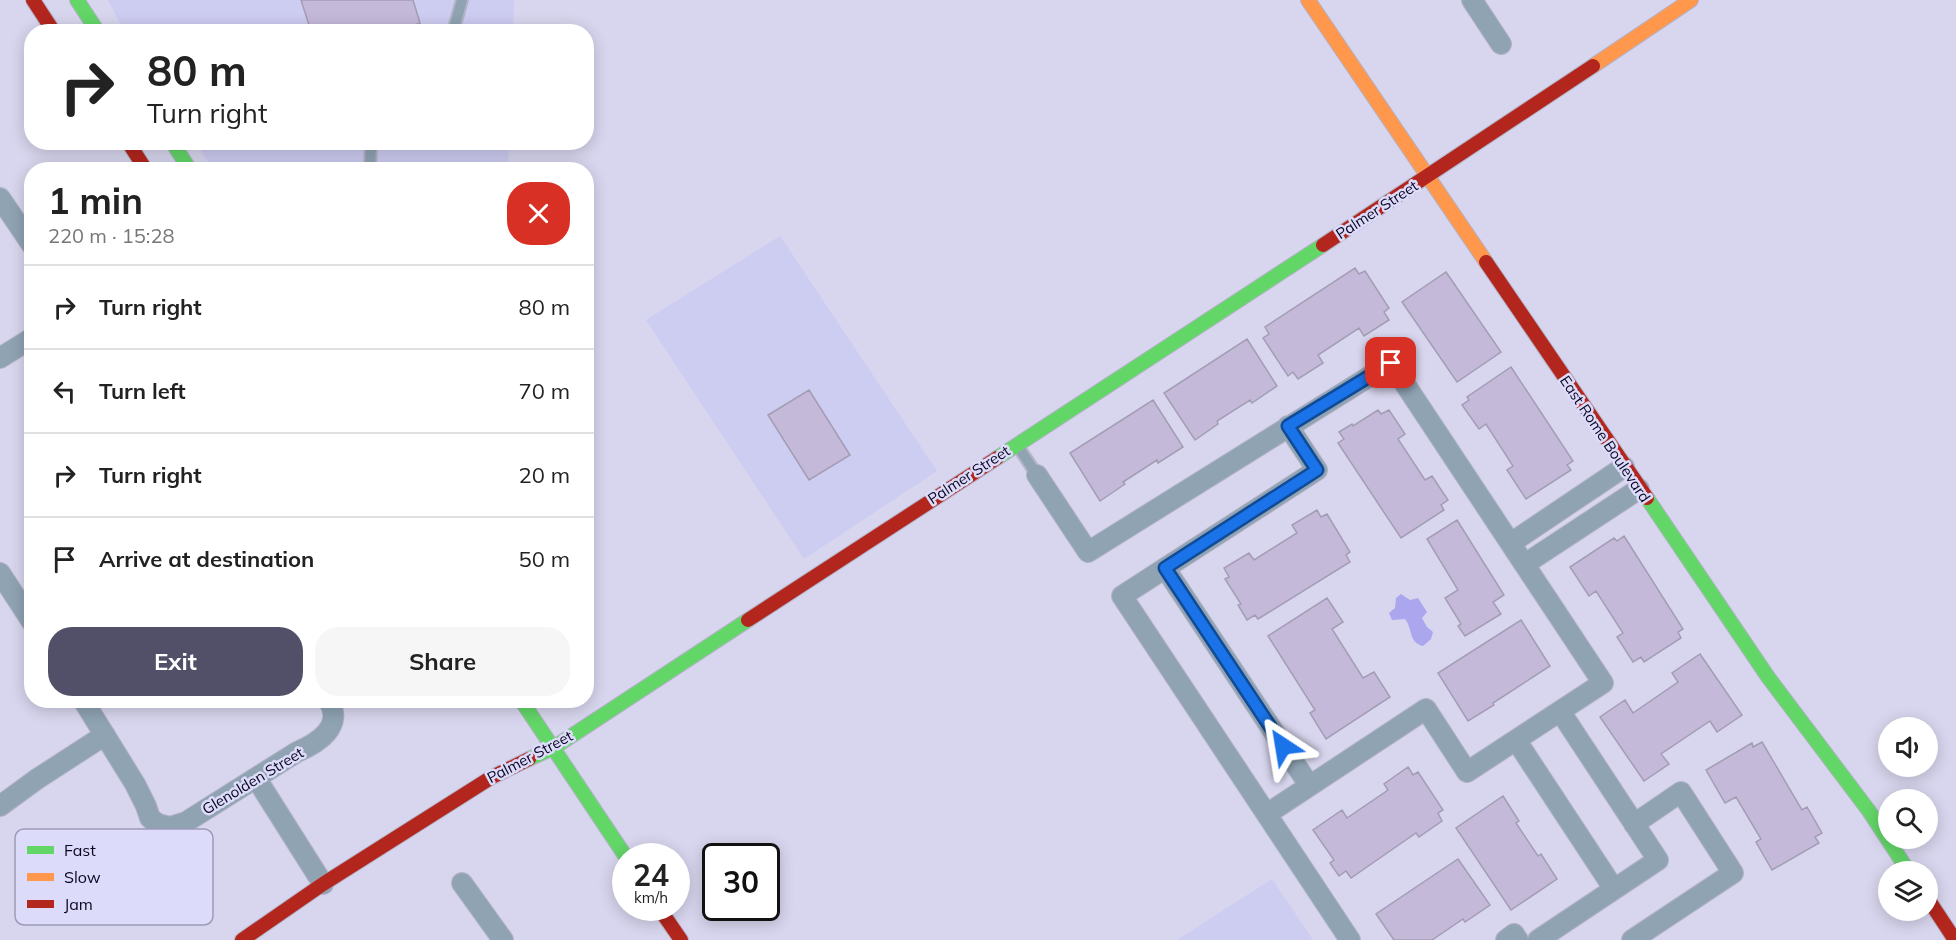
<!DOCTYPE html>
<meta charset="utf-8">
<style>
body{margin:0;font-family:Mulish,sans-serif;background:#f6f6f6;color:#222;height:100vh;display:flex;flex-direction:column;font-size:22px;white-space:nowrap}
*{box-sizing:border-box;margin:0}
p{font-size:20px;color:#767676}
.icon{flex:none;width:33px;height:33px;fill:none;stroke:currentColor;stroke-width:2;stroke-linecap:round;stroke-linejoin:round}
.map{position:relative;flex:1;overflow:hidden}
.panel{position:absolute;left:24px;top:162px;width:570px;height:546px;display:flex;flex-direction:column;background:#fff;border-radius:24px;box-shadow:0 3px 15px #0003}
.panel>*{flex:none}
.top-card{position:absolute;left:24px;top:24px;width:570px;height:126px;border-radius:24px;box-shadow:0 3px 15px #0003;background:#fff;color:#222;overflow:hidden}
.buttons{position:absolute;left:1878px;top:717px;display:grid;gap:12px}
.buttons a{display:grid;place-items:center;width:60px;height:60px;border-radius:50%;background:#fff;box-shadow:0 3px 15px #0003;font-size:30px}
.speed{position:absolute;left:612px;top:843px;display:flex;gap:12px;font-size:30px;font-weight:700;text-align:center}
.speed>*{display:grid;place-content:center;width:78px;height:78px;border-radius:50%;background:#fff;box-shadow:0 3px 15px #0003;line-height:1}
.speed small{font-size:15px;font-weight:400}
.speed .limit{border:3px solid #111;border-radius:9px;background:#fff;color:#111}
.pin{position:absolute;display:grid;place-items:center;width:51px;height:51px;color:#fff;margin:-26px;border-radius:12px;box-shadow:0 3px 9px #0006}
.me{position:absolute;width:66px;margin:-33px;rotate:327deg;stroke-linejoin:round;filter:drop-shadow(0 0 4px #0008)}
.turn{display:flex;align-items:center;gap:21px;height:126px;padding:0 24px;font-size:27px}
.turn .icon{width:78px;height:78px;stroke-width:2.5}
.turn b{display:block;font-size:42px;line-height:51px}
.round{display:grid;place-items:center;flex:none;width:63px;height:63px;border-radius:24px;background:#f6f6f6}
.headline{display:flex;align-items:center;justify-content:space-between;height:102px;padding:0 24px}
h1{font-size:36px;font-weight:700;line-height:45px}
.button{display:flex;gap:12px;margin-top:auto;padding:12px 24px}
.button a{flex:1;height:69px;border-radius:24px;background:#524f68;color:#fff;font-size:24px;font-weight:700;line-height:69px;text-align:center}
.button a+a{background:#f6f6f6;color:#222}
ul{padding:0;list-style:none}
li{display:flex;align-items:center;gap:18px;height:84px;padding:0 24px;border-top:2px solid #e0e0e0}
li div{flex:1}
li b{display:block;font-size:22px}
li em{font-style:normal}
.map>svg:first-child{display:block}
.built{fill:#cdccf1}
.water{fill:#aca6ef}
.building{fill:#c5b9da;stroke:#a39db4;stroke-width:1.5}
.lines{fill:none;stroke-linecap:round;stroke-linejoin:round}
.lane-casing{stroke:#b4b3c7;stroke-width:14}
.street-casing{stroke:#b4b3c7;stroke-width:22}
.fast-casing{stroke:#b4b3c7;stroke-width:16}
.slow-casing{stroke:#b4b3c7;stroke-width:16}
.jam-casing{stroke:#b4b3c7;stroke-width:16}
.lane{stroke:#8fa3b3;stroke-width:10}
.street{stroke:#8fa3b3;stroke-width:20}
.fast{stroke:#63d668;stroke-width:14}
.slow{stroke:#ff974d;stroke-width:14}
.jam{stroke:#b3261e;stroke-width:14}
.route-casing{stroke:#114b97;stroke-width:15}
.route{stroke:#1a73e8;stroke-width:10}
.labels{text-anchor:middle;stroke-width:5;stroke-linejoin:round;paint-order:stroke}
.street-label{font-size:15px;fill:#0b0720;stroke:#dcdbfa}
.key{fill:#dcdbfa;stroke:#9d9bb9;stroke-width:1.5}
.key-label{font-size:16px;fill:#0b0720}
</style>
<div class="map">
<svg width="1956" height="940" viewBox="0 0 1956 940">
<rect width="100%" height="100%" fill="#d7d6ee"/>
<path class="built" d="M108,0H514L513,31H124Z
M196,143H509L508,169H213Z
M780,236L937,471L804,559L646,320Z
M1272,879L1313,940H1177Z"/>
<path class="water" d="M1401,594L1410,600L1418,598L1427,612L1422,618L1427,627L1433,632L1431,639L1423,646C1408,642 1413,629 1405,619L1392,620L1389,613L1395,608L1396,598Z"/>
<path class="building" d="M301,0H413L420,23L394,32H310L311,31Z
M1355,268L1359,274L1365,271L1389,308L1384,312L1389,320L1364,336L1359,328L1318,355L1323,363L1298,379L1293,372L1288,376L1263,338L1269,334L1265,327Z
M1446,272L1501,352L1457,382L1402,302Z
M1247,339L1277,386L1252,403L1250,400L1217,421L1218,424L1195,440L1164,393Z
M1511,367L1573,461L1567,465L1571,470L1526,499L1507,470L1513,466L1486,424L1479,429L1462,405L1469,400L1467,397Z
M809,390L850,455L809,480L768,415Z
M1153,400L1183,447L1158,463L1157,460L1123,482L1125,484L1100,501L1070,453Z
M1378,410L1381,414L1389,410L1405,434L1398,439L1425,480L1432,476L1448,500L1441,505L1444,510L1401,538L1338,443L1344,439L1339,432L1352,424L1353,426Z
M1317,510L1321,517L1327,514L1350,552L1346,555L1350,562L1258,619L1255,615L1247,620L1238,605L1241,604L1225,579L1229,577L1224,568L1249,553L1254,560L1297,533L1292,525Z
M1457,520L1504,595L1493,602L1501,614L1465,636L1458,626L1461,624L1445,598L1458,590L1427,539Z
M1624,536L1683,629L1678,632L1681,638L1644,662L1641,657L1633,662L1617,637L1623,633L1596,591L1589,596L1570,567L1614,538L1617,541Z
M1327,598L1343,622L1332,629L1363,678L1374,672L1390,697L1326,739L1310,713L1315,710L1268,636Z
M1521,620L1550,666L1493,703L1494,705L1468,721L1438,673Z
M1700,654L1742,715L1717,732L1710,721L1661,754L1669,764L1644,781L1600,717L1625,700L1633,713L1678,682L1672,673Z
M1762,742L1802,810L1807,807L1822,833L1815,837L1819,843L1772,870L1756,842L1761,839L1736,797L1725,803L1706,770L1752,743L1753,747Z
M1408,767L1413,775L1418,772L1443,810L1438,813L1442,821L1419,837L1416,833L1351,878L1346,871L1339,876L1330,863L1334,860L1313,830L1342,810L1347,818L1388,790L1384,784Z
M1503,796L1519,821L1516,823L1538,856L1541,854L1557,879L1511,910L1456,828Z
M1458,859L1490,905L1465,922L1463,919L1432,940H1394L1376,914Z"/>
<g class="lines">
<g class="lane-casing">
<path id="lane" d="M453,32L462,0
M370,170L371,142
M1017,445L1037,475"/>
</g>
<g class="street-casing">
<path id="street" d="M1472,0L1501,44
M0,198L32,245
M0,358L32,338
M1288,426L1317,470L1122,596L1350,940
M1037,475L1088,552L1391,363L1603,683L1467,772L1426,709L1267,814
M1511,543L1624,467
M1525,564L1639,489
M1165,568L1309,785
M0,573L32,622
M83,700L135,784L146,806L150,818L158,824L170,827L186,822L297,752C318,743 345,726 328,700
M1516,740L1614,889
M256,778L323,884
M0,806L37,779L105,735
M462,883L503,940
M1506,940L1514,934L1518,940
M1538,940L1658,860L1560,711
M1632,940L1733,873L1681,792L1634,824"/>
</g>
<g class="fast-casing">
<path id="fast" d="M77,0L98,32
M172,142L190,170
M997,458L1323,245
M1647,498L1768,677L1869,811L1909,872
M521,700L626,857
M529,759L553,748L748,620"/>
</g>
<g class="slow-casing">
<path id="slow" d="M1308,0L1486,262
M1593,66L1691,0"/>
</g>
<g class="jam-casing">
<path id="jam" d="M33,0L54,32
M128,142L146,170
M1323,245L1593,66
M1486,262L1647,498
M748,620L997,458
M1928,899L1955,940
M659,908L681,940
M242,940L323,884L492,777L529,759"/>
</g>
<use href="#lane" class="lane"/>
<use href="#street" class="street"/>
<use href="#fast" class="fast"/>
<use href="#slow" class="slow"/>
<use href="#jam" class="jam"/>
</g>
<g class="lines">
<g class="route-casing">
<path id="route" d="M1283,746L1165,568L1317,470L1288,426L1391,363"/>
</g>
<use href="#route" class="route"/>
</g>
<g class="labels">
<g class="street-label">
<text transform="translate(1377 210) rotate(-33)" y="5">Palmer Street</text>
<text transform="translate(1605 439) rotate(56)" y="5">East Rome Boulevard</text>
<text transform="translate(969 475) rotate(-33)" y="5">Palmer Street</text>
<text transform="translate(530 757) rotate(-28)" y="5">Palmer Street</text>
<text transform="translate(253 781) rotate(-31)" y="5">Glenolden Street</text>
</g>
</g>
<rect x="15" y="829" width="198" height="96" rx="9" class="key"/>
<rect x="27" y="846" width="27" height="8" fill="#63d668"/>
<rect x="27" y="873" width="27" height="8" fill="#ff974d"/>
<rect x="27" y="900" width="27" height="8" fill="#b3261e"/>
<g class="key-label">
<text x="64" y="856">Fast</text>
<text x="64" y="883">Slow</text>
<text x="64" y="910">Jam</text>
</g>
</svg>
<div class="buttons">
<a><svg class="icon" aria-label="sound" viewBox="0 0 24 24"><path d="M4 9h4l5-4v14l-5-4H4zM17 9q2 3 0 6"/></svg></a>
<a><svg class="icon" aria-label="search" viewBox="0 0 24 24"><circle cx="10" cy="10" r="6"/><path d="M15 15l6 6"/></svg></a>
<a><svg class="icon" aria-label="layers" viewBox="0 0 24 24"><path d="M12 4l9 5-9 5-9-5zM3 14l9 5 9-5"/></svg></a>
</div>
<div class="speed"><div>24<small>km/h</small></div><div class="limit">30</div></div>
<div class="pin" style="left:1391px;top:363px;background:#d93025"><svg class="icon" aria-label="arrive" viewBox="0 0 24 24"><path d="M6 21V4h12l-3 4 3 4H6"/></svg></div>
<svg class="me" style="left:1283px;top:746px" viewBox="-20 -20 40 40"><path d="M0-17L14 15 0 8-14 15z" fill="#1a73e8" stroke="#fff" stroke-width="4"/></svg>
<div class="top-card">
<div class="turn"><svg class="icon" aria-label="right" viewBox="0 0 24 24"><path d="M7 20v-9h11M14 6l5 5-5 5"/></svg><div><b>80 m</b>Turn right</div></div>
</div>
<section class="panel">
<div class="headline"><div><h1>1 min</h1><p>220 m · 15:28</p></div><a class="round" style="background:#d93025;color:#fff"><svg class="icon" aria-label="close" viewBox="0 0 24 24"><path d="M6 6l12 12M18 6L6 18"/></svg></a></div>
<ul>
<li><svg class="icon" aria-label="right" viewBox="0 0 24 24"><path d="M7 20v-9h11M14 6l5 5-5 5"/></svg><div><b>Turn right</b></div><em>80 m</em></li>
<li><svg class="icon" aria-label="left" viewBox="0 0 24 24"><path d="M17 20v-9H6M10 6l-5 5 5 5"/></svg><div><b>Turn left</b></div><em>70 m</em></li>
<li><svg class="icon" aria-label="right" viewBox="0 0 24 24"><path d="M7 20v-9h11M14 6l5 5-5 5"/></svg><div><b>Turn right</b></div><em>20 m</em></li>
<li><svg class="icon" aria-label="arrive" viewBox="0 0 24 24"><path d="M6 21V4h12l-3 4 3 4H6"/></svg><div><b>Arrive at destination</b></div><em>50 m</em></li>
</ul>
<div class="button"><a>Exit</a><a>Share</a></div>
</section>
</div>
